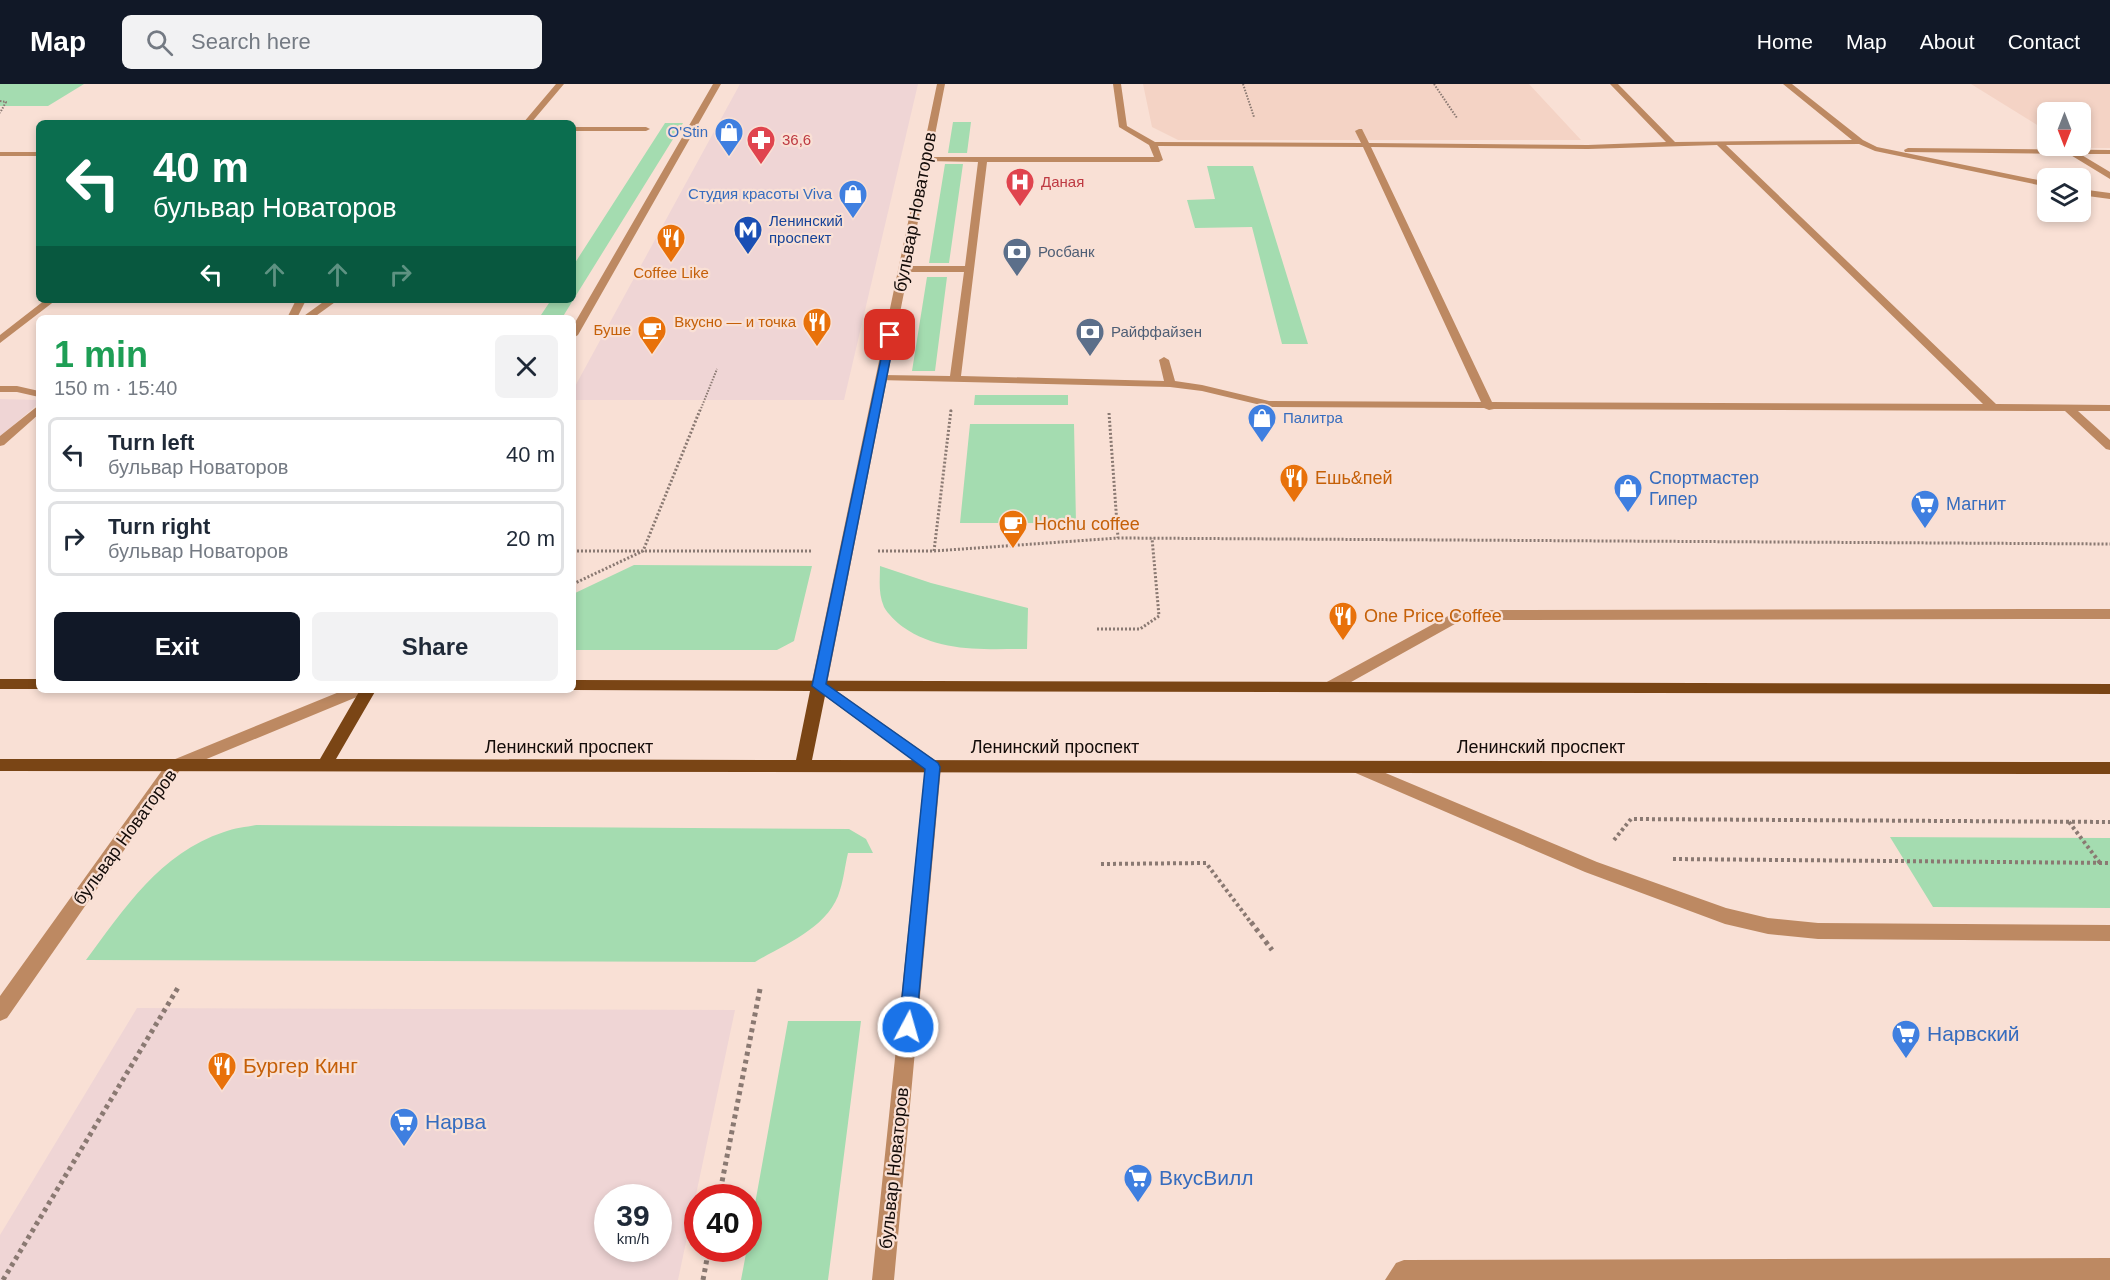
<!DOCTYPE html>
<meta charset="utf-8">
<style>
body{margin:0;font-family:Helvetica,sans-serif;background:#f2f2f3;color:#1f2937;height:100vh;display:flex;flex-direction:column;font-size:22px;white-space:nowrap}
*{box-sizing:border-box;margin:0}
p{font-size:20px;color:#747a83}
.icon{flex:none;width:33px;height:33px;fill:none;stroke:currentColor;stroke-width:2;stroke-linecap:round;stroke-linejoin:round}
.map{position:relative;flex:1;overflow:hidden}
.sheet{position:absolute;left:36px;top:231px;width:540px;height:378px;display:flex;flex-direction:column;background:#fff;border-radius:9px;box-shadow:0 3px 9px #0003}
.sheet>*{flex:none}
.guide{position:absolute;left:36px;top:36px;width:540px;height:183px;border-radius:9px;box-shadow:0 3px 9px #0003;background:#0b6e4f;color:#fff;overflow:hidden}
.needle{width:39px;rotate:180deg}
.fabs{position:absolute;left:2037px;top:18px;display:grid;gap:12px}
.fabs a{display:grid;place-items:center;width:54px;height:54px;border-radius:9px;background:#fff;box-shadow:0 3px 9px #0003;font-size:30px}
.speed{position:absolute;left:594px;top:1100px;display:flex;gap:12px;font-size:30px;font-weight:700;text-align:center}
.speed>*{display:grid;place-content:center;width:78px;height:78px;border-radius:50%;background:#fff;box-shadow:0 3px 9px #0003;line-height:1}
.speed small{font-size:15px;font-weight:400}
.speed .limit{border:9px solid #d22;background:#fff;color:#111}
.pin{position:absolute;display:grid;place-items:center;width:51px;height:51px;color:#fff;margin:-26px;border-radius:12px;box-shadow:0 3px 9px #0006}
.me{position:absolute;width:66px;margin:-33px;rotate:6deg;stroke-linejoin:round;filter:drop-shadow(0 0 4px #0008)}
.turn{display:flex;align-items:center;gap:21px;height:126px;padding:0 18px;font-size:27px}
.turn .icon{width:78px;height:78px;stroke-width:2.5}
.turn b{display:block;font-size:42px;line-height:51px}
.lanes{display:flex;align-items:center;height:57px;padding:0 18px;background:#0003;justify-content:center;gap:30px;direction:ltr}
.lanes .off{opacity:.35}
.round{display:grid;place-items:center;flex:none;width:63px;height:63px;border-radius:9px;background:#f2f2f3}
.summary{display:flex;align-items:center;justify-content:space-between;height:102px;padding:0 18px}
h1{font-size:36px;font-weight:700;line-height:45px;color:#1e9e55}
.button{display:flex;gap:12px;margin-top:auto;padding:12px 18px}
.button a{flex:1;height:69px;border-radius:9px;background:#111827;color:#fff;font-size:24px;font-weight:700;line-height:69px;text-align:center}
.button a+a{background:#f2f2f3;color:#1f2937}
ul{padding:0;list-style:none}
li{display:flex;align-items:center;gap:18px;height:75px;margin:0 12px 9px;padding:0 6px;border:3px solid #e0e1e3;border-radius:9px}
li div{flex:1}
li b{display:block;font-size:22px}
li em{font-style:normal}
header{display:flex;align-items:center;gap:36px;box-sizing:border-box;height:84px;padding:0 30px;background:#111827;color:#fff}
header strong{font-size:28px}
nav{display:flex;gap:33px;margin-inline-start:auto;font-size:21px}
.search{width:420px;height:54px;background:#f2f2f3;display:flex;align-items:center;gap:15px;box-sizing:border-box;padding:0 21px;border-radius:9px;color:#747a83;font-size:22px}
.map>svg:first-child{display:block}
.commercial{fill:#efd5d5;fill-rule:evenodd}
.built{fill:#f4d3c5}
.green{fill:#a4dcb0}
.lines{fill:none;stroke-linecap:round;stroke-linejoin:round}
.path-far3{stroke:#8a7972;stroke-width:2;stroke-dasharray:1.5 1.5;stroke-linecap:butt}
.path-far2{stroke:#8a7972;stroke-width:3;stroke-dasharray:2 2;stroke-linecap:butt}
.path-far1{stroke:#8a7972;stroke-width:4;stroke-dasharray:3 3;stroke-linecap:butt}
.path{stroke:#8a7972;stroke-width:5;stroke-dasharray:4 4;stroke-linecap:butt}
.service{fill:#bd8962;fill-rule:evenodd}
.minor{fill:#bd8962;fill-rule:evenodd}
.tertiary{fill:#bd8962;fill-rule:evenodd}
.primary{fill:#7a4515;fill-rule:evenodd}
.route{fill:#1a73e8;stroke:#114b97;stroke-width:1.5}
.labels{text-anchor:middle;stroke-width:4.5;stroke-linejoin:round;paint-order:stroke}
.far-shop-label{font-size:15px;fill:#366cbe;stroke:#f9e0d5;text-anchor:end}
.far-health-label{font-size:15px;fill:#be3a42;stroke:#f9e0d5;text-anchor:start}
.far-transit-label{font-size:15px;fill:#164399;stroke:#f9e0d5;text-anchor:start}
.far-service-label{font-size:15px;fill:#4e5e75;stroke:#f9e0d5;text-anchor:start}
.far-food-label{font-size:15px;fill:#c56008;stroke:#f9e0d5;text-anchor:end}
.street-label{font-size:18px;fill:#130b08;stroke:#f9e0d5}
.food-label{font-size:18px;fill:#c56008;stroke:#f9e0d5;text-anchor:start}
.shop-label{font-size:18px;fill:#366cbe;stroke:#f9e0d5;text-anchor:start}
.near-shop-label{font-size:21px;fill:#366cbe;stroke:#f9e0d5;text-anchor:start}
.near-food-label{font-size:21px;fill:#c56008;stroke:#f9e0d5;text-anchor:start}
</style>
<header>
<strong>Map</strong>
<div class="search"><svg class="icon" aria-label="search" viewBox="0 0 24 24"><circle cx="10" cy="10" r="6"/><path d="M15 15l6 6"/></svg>Search here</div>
<nav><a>Home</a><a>Map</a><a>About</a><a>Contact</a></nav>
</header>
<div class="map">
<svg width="2110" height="1196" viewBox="0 0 2110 1196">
<rect width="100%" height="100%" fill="#f9e0d5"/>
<path class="commercial" d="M740,0H918L844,316H573V306Z
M0,315L39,316V319L0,353Z
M137,924L735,926L678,1196H0V1151ZM608,1113H658V1164H608Z"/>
<path class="built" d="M1143,0H1529L1581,56H1178L1152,43Z
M1971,0H2110V64H2074L2070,62H2080V28H2048L2047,47Z"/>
<path class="green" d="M0,0H84L48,22H0Z
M953,38H971L967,69H948Z
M665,39H683L562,234H539L551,216H573V182Z
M945,80H963L949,179H929Z
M1207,82H1253L1308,260H1282L1252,143L1195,144L1187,116L1215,115Z
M927,193H947L935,287H912Z
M975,311H1068V321H974Z
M970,340H1074L1076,439H960Z
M634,481L812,482L794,557L777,566H573V510Z
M880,482L931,499L1028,524L1027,565C984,565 940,569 903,543C896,538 888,530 884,523C878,509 880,496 880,482Z
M256,741L849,745L866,755L873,769H848C845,781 844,794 840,806C830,843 785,860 755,878L86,876C124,825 160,769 224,748C234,744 246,743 256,741Z
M1890,753L2110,754V824L1933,823Z
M788,937H861L828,1196H741L747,1164H748L749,1153Z"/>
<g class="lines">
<path class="path-far3" d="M1243,0L1254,33
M1434,0L1457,34
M0,17L6,18L0,29
M700,327L717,285
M951,327V325"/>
<path class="path-far2" d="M1109,329L1118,454
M573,467H811
M878,467H934L1118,454L2110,460
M934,467L951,326
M573,500L643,467L700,326
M1097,545H1140L1159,532L1152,454"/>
<path class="path-far1" d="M2069,738L2100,779
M1614,756L1631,735L2110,738
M1673,775L2110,779
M1101,780L1206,779L1252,840"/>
<path class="path" d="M1251,838L1272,866
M719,1113L760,905
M3,1196L179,902
M703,1196L709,1164"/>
<path class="service" d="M556,0H564L531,39H523Z
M1113,0H1121L1127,42L1155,58L1361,59L1355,47L1359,45H1362L1369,59L1588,61L1666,58L1610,0H1618L1675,58L1852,56L1783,0H1792L1863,56L1877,63L2048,98V103L1875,67L1859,60L1726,61L1996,320L2110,321V327H2078L2110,356V366L2106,365L2065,327L1494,325L1489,326L1484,324L1269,323L1202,307L1170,303L878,296L876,294L882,291L950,292L964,188H904L899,185L904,182H965L978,78L926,77L922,75L923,73H1154L1149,61L1119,43ZM1717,61L1983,320L1492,318L1371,63L1588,65ZM1158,62L1363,63L1481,318L1269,317L1202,301L1175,297L1169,276L1164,273L1159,276L1164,297L961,292L987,78H1159L1163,76Z
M573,43H646L650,45L646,47H573Z
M1908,64L2110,66V70H2080L2110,88V95L2069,70L1905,68L1904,66Z
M0,68H39V72H0Z
M2080,105L2110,109V115L2080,111Z
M45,216H56L0,259V251Z
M296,216H306L297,234H287Z
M326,216H338L313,234H301Z
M0,302H17L39,307V313L17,308H0Z
M39,321V330L4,361L0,362V352Z
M2110,525V535L1462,536L1335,607H1325L1322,603L1325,599L1459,526Z
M2110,1174V1196H1385L1396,1179L1404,1176Z"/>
<path class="minor" d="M1357,677L1597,778L1726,824L1768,834L1818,839L2110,841V857L1818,855L1768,850L1725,840L1585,788L1351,687L1349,683L1351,679Z"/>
<path class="tertiary" d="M713,0H721L578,251L573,254V242Z
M937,0H945L827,600L939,679L941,683L894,1196H872L925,685L811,602Z
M344,606H367L364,610L180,686L7,934L0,937V912L168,678Z"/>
<path class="primary" d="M0,595H39V605H0Z
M573,596L2110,600V610L826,607L812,676L2110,678V690L0,687V675H320L360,606H376L336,675L796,676L810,607L573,606Z"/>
</g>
<path class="route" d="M890,248L895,251L826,600L938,679L940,683L916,943L914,949L908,951L901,949L899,943L925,685L812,602L886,251Z"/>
<defs>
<g id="shop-pin" transform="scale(1.5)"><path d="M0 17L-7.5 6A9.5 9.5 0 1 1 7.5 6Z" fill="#3f7fe0" stroke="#f9e0d5"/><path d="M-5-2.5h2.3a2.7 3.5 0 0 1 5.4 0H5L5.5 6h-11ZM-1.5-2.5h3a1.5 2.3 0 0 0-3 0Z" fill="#fff"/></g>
<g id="pharmacy-pin" transform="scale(1.5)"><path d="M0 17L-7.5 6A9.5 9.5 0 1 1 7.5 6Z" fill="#e0444e" stroke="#f9e0d5"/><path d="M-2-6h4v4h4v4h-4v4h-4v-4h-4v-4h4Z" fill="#fff"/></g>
<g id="hospital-pin" transform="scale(1.5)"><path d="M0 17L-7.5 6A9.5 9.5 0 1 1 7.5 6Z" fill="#e0444e" stroke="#f9e0d5"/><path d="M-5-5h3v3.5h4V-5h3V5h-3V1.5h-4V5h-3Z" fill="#fff"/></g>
<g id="metro-pin" transform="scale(1.5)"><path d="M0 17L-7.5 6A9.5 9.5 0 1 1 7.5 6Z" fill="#1a4fb4" stroke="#f9e0d5"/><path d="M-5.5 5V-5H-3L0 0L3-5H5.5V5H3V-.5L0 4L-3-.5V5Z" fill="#fff"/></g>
<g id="restaurant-pin" transform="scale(1.5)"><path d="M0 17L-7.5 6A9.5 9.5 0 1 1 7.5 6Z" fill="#e8710a" stroke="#f9e0d5"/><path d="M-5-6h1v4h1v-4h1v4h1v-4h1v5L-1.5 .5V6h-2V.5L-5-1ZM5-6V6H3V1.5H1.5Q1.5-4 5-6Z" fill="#fff"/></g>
<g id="bank-pin" transform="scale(1.5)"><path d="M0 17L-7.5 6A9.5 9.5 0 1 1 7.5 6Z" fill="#5c6f8a" stroke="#f9e0d5"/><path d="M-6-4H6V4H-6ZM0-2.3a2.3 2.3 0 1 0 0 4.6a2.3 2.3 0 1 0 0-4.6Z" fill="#fff"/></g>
<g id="cafe-pin" transform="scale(1.5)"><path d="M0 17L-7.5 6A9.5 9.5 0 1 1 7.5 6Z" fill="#e8710a" stroke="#f9e0d5"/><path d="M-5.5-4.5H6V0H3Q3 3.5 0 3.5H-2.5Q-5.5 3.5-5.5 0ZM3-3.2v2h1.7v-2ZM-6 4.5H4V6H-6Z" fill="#fff"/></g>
<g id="supermarket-pin" transform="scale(1.5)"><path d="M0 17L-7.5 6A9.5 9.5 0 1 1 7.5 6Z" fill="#3f7fe0" stroke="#f9e0d5"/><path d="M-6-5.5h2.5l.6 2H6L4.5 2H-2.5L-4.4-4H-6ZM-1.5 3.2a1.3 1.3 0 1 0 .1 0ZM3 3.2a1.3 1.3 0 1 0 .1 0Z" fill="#fff"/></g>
</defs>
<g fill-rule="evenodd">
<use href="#shop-pin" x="729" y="48"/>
<use href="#pharmacy-pin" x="761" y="56"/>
<use href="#hospital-pin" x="1020" y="98"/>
<use href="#shop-pin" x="853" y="110"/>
<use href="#metro-pin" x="748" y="146"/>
<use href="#restaurant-pin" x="671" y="154"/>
<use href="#bank-pin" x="1017" y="168"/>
<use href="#restaurant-pin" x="817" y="238"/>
<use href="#cafe-pin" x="652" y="246"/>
<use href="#bank-pin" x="1090" y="248"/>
<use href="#shop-pin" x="1262" y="334"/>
<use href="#restaurant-pin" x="1294" y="394"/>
<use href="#shop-pin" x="1628" y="404"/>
<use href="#supermarket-pin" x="1925" y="420"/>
<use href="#cafe-pin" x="1013" y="440"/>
<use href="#restaurant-pin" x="1343" y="532"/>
<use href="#supermarket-pin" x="1906" y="950"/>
<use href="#restaurant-pin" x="222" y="982"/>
<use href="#supermarket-pin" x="404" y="1038"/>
<use href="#supermarket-pin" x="1138" y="1094"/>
</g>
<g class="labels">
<g class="far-shop-label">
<text x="708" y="53">O'Stin</text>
<text x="832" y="115">Студия красоты Viva</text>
<text x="1283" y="339" text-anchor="start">Палитра</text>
</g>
<g class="far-health-label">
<text x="782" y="61">36,6</text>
<text x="1041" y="103">Даная</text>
</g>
<g class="far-transit-label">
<text x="769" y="142">Ленинский<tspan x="769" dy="17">проспект</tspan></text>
</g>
<g class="far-service-label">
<text x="1038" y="173">Росбанк</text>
<text x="1111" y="253">Райффайзен</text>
</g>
<g class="far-food-label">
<text x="671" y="194" text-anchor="middle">Coffee Like</text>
<text x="796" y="243">Вкусно — и точка</text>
<text x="631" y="251">Буше</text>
</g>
<g class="street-label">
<text transform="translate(915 128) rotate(-79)" y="6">бульвар Новаторов</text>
<text x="569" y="669">Ленинский проспект</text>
<text x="1055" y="669">Ленинский проспект</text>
<text x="1541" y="669">Ленинский проспект</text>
<text transform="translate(125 753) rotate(-54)" y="6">бульвар Новаторов</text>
<text transform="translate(894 1084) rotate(-84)" y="6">бульвар Новаторов</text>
</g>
<g class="food-label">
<text x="1315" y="400">Ешь&amp;пей</text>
<text x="1034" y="446">Hochu coffee</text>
<text x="1364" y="538">One Price Coffee</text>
</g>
<g class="shop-label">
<text x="1649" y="400">Спортмастер<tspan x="1649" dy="21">Гипер</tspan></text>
<text x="1946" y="426">Магнит</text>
</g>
<g class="near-shop-label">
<text x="1927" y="957">Нарвский</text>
<text x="425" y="1045">Нарва</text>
<text x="1159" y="1101">ВкусВилл</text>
</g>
<g class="near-food-label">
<text x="243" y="989">Бургер Кинг</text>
</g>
</g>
</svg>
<div class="fabs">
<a><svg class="needle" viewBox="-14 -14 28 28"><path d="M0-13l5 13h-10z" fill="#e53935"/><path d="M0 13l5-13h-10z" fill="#747a83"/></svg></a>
<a><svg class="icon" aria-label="layers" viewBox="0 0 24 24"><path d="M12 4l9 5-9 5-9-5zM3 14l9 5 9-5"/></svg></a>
</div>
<div class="speed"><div>39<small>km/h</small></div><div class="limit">40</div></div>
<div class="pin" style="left:890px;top:251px;background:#d93025"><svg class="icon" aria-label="arrive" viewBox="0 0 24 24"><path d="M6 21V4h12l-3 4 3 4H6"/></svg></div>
<svg class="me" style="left:908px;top:943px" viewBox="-20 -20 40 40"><circle r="17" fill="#1a73e8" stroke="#fff" stroke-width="3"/><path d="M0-11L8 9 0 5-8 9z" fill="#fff"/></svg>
<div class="guide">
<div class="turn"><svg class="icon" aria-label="left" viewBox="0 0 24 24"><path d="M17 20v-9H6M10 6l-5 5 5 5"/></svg><div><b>40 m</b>бульвар Новаторов</div></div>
<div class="lanes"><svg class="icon" aria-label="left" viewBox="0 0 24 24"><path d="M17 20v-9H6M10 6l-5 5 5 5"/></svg><svg class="icon off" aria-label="ahead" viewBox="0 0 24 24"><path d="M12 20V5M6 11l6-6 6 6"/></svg><svg class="icon off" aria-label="ahead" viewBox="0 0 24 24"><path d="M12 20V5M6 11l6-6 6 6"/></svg><svg class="icon off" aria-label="right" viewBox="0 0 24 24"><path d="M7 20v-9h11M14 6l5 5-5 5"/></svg></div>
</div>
<section class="sheet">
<div class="summary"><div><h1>1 min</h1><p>150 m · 15:40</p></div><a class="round"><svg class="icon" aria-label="close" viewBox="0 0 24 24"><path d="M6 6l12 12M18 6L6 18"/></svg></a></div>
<ul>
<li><svg class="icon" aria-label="left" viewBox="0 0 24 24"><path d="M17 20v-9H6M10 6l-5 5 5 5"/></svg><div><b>Turn left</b><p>бульвар Новаторов</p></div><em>40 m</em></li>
<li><svg class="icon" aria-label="right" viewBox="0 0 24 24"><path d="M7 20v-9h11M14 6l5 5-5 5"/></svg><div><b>Turn right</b><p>бульвар Новаторов</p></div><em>20 m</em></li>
</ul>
<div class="button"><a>Exit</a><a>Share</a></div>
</section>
</div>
